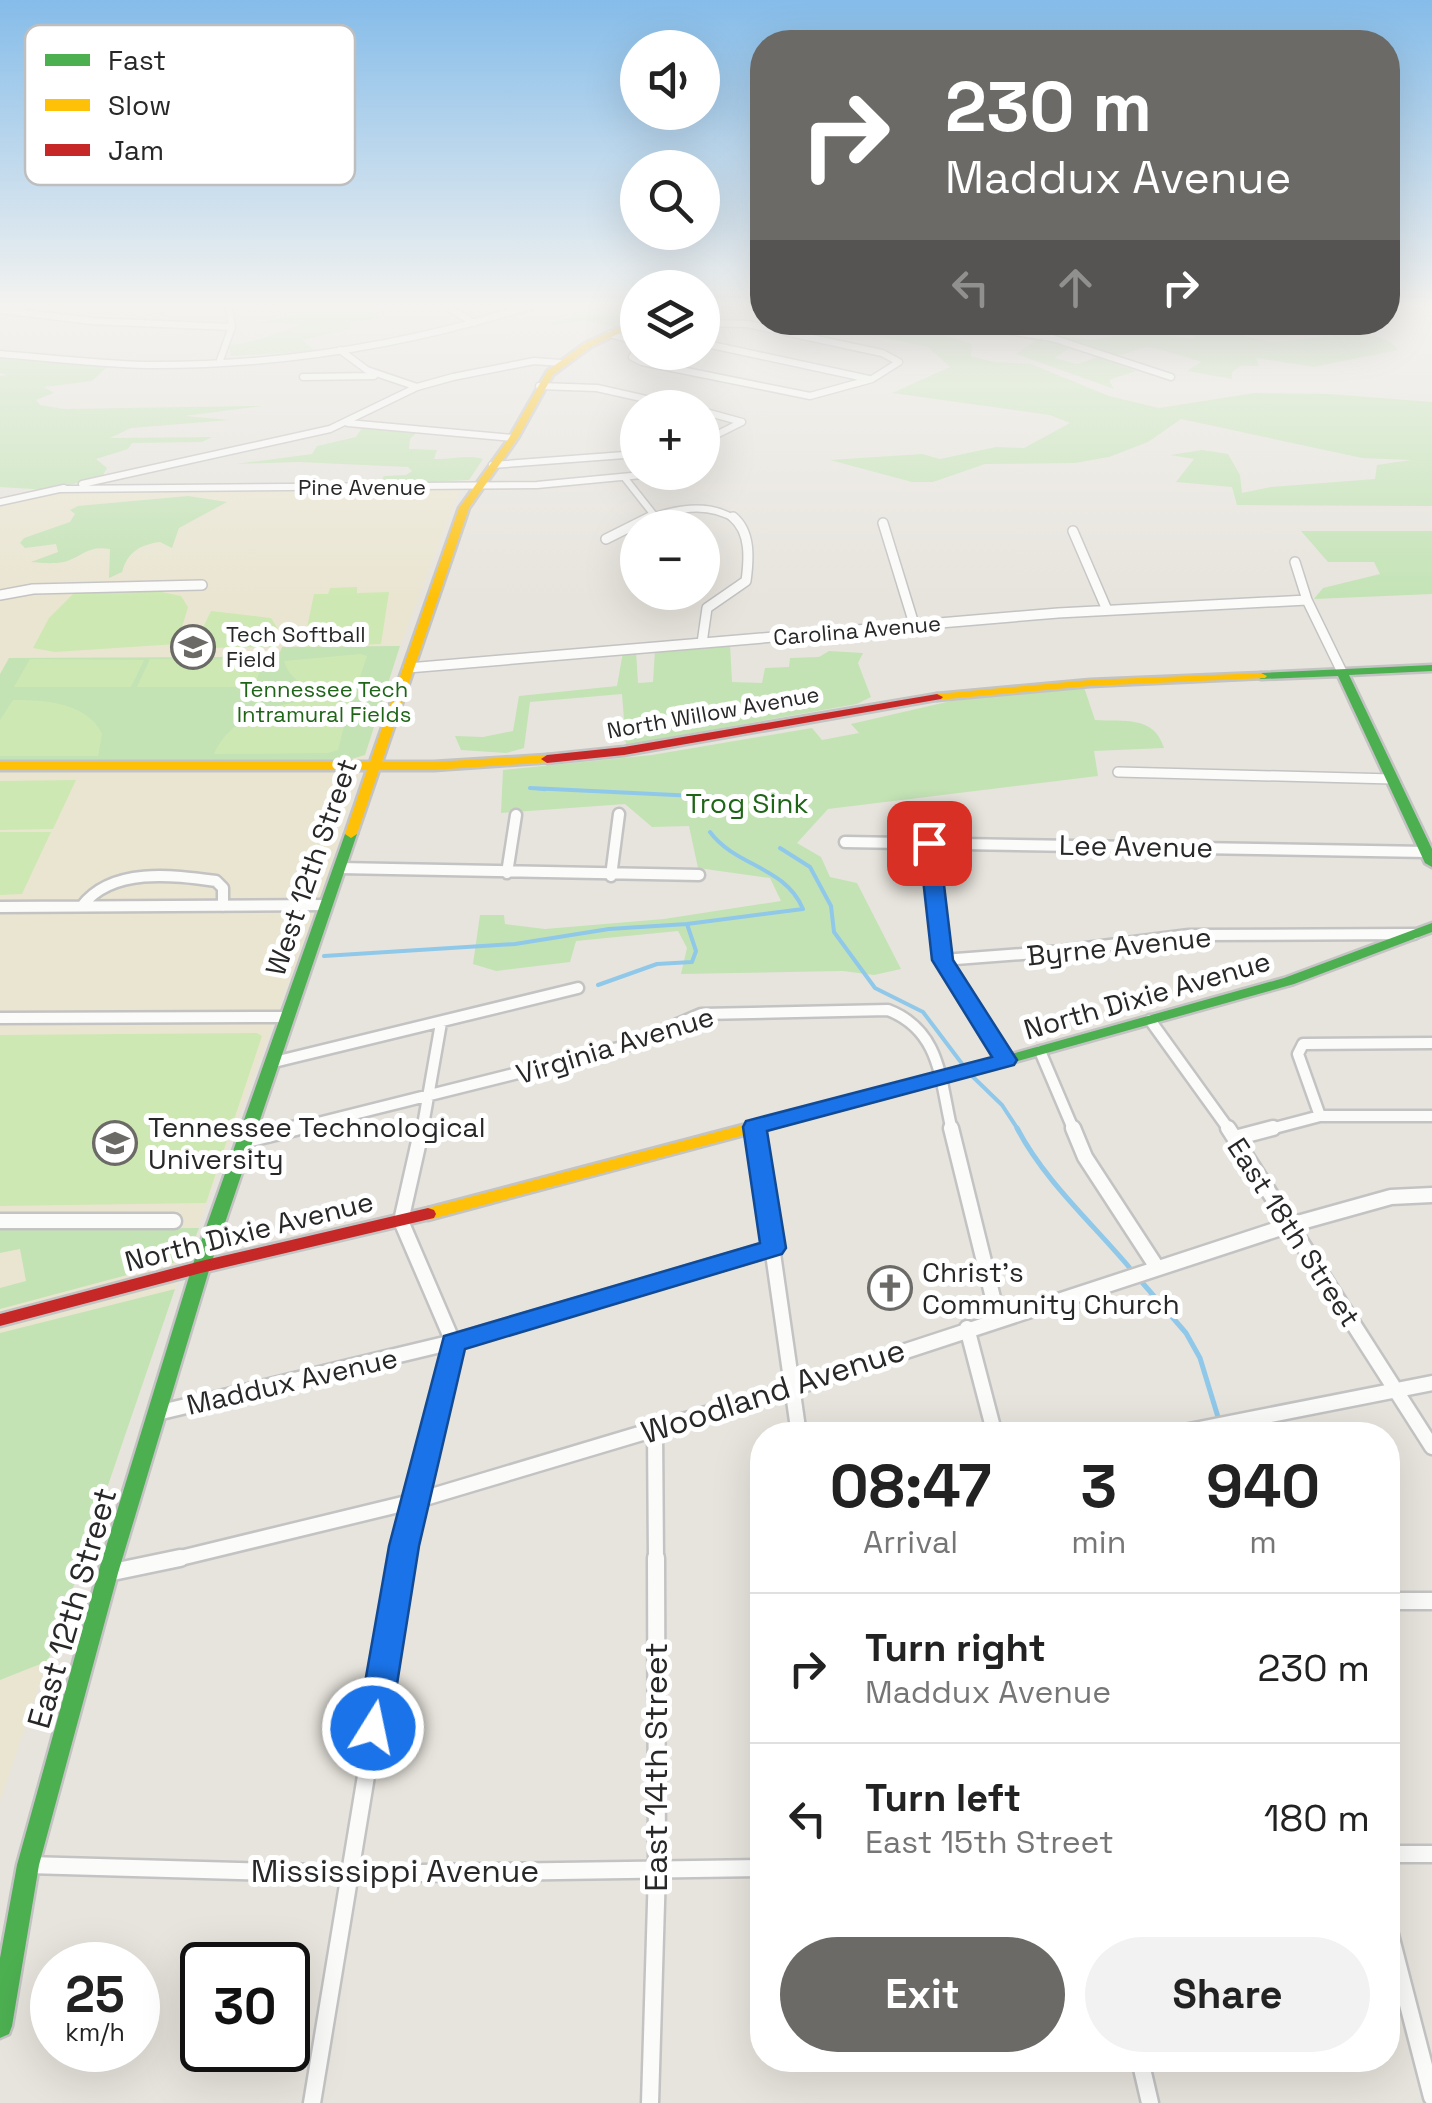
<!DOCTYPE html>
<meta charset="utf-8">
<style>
body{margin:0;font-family:"Space Grotesk",sans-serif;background:#f2f2f2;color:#222;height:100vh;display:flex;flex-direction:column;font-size:38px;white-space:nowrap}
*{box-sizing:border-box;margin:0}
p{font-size:32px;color:#767676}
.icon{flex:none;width:55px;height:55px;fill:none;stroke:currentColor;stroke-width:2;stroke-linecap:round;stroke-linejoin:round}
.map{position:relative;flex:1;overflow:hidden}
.drawer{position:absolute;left:750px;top:1422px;width:650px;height:650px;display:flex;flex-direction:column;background:#fff;border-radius:40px;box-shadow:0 10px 40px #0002}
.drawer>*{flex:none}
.top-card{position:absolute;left:750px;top:30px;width:650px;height:305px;border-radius:40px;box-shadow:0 10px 40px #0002;background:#6b6a67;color:#fff;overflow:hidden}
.controls{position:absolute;left:620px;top:30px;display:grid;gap:20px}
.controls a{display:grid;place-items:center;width:100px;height:100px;border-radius:50%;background:#fff;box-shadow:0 10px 40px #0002;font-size:50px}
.speed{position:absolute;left:30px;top:1942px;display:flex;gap:20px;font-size:50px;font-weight:700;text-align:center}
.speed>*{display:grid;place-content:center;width:130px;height:130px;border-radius:50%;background:#fff;box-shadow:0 10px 40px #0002;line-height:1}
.speed small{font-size:25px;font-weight:400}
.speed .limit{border:5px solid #111;border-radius:15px;background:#fff;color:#111}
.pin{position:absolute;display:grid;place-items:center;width:85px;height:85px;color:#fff;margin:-42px;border-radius:20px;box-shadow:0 5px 15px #0006}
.me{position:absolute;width:110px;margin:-55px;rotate:10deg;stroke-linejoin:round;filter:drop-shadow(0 0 8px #0008)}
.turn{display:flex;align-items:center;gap:35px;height:210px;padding:0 30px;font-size:45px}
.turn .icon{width:130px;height:130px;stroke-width:2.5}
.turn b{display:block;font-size:70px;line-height:85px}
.lanes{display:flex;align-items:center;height:95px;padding:0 30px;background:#0003;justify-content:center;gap:50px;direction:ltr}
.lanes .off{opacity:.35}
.eta{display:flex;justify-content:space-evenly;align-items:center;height:170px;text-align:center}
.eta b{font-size:60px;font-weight:700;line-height:70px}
.cta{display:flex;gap:20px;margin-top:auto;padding:20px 30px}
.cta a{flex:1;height:115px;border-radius:60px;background:#6b6a67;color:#fff;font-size:40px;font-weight:700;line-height:115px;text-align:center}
.cta a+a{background:#f2f2f2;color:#222}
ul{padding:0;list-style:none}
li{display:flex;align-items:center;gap:30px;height:150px;padding:0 30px;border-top:2px solid #e0e0e0}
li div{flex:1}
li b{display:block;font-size:38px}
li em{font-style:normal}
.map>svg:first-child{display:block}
.education{fill:#eae5d1}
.green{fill:#c3e3b5}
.pitch{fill:#cee8b3}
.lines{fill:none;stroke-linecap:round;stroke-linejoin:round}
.stream-far2{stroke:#90c8ea;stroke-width:2.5}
.stream-far1{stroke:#90c8ea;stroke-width:4}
.stream{stroke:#90c8ea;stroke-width:5}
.street-far4-casing{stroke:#c4c3c3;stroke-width:9}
.street-far3-casing{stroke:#c4c3c3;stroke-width:12}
.street-far2-casing{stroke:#c4c3c3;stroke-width:15}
.street-far1-casing{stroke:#c4c3c3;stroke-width:19}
.street-casing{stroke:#c4c3c3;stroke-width:21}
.fast-casing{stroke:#c4c3c3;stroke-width:5}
.slow-casing{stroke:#c4c3c3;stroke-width:5}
.jam-casing{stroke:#c4c3c3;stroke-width:5}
.street-far4{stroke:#fbfbfa;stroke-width:6}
.street-far3{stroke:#fbfbfa;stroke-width:9}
.street-far2{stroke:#fbfbfa;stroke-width:10}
.street-far1{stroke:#fbfbfa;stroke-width:14}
.street{stroke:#fbfbfa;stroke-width:16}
.fast{fill:#4caf50;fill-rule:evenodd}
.slow{fill:#ffc107;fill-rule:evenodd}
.jam{fill:#c62828;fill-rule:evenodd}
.route{fill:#1a73e8;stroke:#114b97;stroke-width:2.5}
.labels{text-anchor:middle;stroke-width:10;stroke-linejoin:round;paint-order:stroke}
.far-street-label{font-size:22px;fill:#282828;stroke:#fff}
.far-poi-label{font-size:22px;fill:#282828;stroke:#fff;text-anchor:start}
.far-park-label{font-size:22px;fill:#1f6518;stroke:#fff}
.park-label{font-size:28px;fill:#1f6518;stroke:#fff}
.street-label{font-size:28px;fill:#282828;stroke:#fff}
.poi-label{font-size:28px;fill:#282828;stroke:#fff;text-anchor:start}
.near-street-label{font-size:32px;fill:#282828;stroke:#fff}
.key{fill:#fff;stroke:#bebebe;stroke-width:2.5}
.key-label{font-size:28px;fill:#282828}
</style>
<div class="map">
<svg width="1432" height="2103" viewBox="0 0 1432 2103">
<rect width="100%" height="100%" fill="#e7e4dd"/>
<path class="education" d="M454,488L460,490L400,646L320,898L175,1289L0,1801V504L61,491Z"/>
<path class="green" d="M297,305H374L379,319L351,322L350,329L303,340L315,351L231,356L229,345C257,342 277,334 302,324L258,323L303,313L283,309Z
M551,305H637V315L614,327L584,321L553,325L549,323L577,316Z
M815,323H904L972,344L971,356L994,362L1031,364L1109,396L1159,408L1254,393L1330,394L1432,402V506L1237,505L1232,487L1176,482L1194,459L1170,455L1202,450L1228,454L1240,475L1242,493L1271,487L1375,479L1377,465L1411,460L1362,458L1181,419L1148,442L1109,457L1075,463L985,464L933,482H912L830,460L922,454L940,459L996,447L1024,448L1070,423L1050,415L892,393L950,367L928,347Z
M959,323H1088L1044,334L1092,340L1135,332L1195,339L1193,332L1148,323H1232L1227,324L1232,332C1244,335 1258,340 1270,341C1304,344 1376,319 1398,350L1314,367L1256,358L1259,366H1241L1232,372V379L1187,371L1201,362C1197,360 1151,346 1147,347C1137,348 1126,355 1115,356C1103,356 1087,347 1076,343L1055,358L1077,364L1099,357L1136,371L1109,380L1114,389L1016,354L1035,341Z
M0,358L107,367L92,381L44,387L54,393L36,400L40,405L64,409L262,406L184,416L230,420L131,428L110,438L212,437L202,442L132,443L128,449L96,459L107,468L102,477L49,490L0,487V376L7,375L0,373Z
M363,426L419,430L410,439L409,449L437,450L434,459C451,460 467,454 483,459L469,480L379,484L384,476L406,475L412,471L408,467L298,462L236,464L312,454L317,446L356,437Z
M188,496L227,502L179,528L172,548L160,542C139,545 128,552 122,572L109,578L110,549C91,546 87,552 72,559C61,565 43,563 31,562L58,552L56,544L25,548L20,543L24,538L70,522L75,514L70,510L78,506Z
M1301,531H1432V594L1314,599L1323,588L1380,574L1374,562H1328Z
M730,644L732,682L762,683L765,668L789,667L790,658L819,657L829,651L863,653L858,663L871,697L857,704L626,745L622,694L530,702L524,748L506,753L461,750L455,736L483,737L513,731L519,696L617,686L623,652L636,651L638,683L653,682L655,650Z
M400,646L365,755L348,760H0V674L9,658L222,657L224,652H280L282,647Z
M1084,687L1095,720C1124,722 1154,715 1164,748L1094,751L1098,776L828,809L797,843L821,857L830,877L857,883L901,969L874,975L843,971L681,974L687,948L678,931L576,941L570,962L496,971L473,964L480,915H504L505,924L545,929L664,919L781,901L770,878L698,868L689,826L652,827L625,804L501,813L503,770L652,755L812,728L822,740L859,733L851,724L951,701Z
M199,1228L187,1259L0,1309V1288L26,1281L20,1249L0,1253V1229Z
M175,1289L48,1661L0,1680V1333Z"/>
<path class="pitch" d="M357,587V593L389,592L381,644L303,647L314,594H328L330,588Z
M77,590L157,591L181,596L188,607L177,644L55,652L33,648L49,618Z
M211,611L271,618L282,635L277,647L202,648L195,644Z
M361,654L367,656L355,691C328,692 292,690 284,661Z
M30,659L144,660L131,687H14Z
M150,659L264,660L254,687H137Z
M351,697L338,750L328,753L214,754C235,705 305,698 351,697Z
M13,700C44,700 87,702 102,734L98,756H0V720Z
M76,780L53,829L0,830V781Z
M0,832H51L22,894L0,895Z
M257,1033L262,1036L206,1203L0,1206V1035Z"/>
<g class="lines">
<path class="stream-far2" d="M530,788L545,790"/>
<path class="stream-far1" d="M530,788L716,797
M780,848L810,867L831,906L834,932L875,988L923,1012L963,1065
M324,956L515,944L609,929L687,924
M598,985L657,964L692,962L696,951L687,924L803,909C785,866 736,867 710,832
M972,1076L1002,1105L1019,1131"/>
<path class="stream" d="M1017,1128C1044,1180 1091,1222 1129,1267
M1140,1280L1186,1333L1200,1358L1218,1417"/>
<g class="street-far4-casing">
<path id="street-far4" d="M0,310L92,321L232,327
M452,310L474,323
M953,322L1052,338L1171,377
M1203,322L1237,326L1331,322
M610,334L638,342
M702,343L869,379
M638,348L632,357L642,362L810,396L872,379L899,362L882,353L747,324L702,323
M340,350L367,370L417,387
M0,354C49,358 97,364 146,365C277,366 408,345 533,305
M220,360L232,327L229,305
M303,377L374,376
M539,386L597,388L686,408
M702,411L742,422
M348,423L513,438
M702,442L742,422
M492,465L638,454
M624,477L654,515
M82,484L330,429L417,387L453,377L534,361L561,363
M60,489L537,485L663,473
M0,502L64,488
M643,520C673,509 708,501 736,520"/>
</g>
<g class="street-far3-casing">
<path id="street-far3" d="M883,523L914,624
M1073,531L1107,610
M606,539L650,517
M1295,562L1307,600L1342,672
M0,595L33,589L202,585
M702,643L707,608L746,581C749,559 751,532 733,517
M408,668L1058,613L1307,600
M1118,772L1393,779"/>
</g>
<g class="street-far2-casing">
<path id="street-far2" d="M845,842L1427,852
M929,843L943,960L1005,1060
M339,868L699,875
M507,873L516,815
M611,876L619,814
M82,906C112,867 172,875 216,881L223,888V906
M0,907L326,905
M943,960L1062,951L1189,935L1414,934
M0,1018L285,1017
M1150,1020L1230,1131
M1040,1051L1074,1131
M270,1063L578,988
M1320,1116L1298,1054L1303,1044L1432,1043
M286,1131L626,1046L701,1014L888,1010C942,1031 940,1082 952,1131
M422,1131L441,1023
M1263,1131L1320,1116H1432"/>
</g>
<g class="street-far1-casing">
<path id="street-far1" d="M755,1128L799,1435
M951,1128L998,1318
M1073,1128L1085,1157L1156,1266
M1228,1128L1432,1447
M1235,1138L1273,1128
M243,1141L296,1128
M0,1221H174
M967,1328L995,1435
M157,1413L453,1342L773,1248
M655,1431L656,1561
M1169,1435L1432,1383
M168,1561L415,1501L793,1388L1287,1226L1391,1197L1432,1195
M402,1561L453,1342L401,1221L422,1128"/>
</g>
<g class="street-casing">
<path id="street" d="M108,1573L180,1558
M1388,1601H1432
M1388,1854H1432
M28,1865L349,1874L762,1868
M1388,1927L1432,2097
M1140,2060L1150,2103
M312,2103L402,1558
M650,2103L657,1870L656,1558"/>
</g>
<g class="fast-casing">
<path id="fast" d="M1432,665V671L1349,675L1432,849V867L1425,863L1338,676L1261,679L1255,676L1261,673Z
M351,830L357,834L210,1267L118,1573L39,1865L12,2026L9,2034L0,2038V1958L17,1865L98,1573L192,1267L345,834Z
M1432,923V932L1294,984L968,1075L963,1077L955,1072L958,1069L1284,978Z"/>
</g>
<g class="slow-casing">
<path id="slow" d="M638,319V324L591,347L553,375L518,438L469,508L382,762H434L547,755L551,756V762L434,770H379L357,834L351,838L345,834L367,770H0V762H370L459,508L509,438L547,371L585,343Z
M1261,673L1267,676L1265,678L1090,686L937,700L931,697L937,694L1090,680Z
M963,1067L968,1069L971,1072L968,1075L428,1220L422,1218L420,1214L422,1210L428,1208Z"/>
</g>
<g class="jam-casing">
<path id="jam" d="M937,694L943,697L941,699L624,755L547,763L541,759L547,755L624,747Z
M428,1208L434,1210L436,1214L434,1218L201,1273L0,1326V1314L201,1261Z"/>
</g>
<use href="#street-far4" class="street-far4"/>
<use href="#street-far3" class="street-far3"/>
<use href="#street-far2" class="street-far2"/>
<use href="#street-far1" class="street-far1"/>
<use href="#street" class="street"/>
<use href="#fast" class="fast"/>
<use href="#slow" class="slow"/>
<use href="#jam" class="jam"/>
</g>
<linearGradient id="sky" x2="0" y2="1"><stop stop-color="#85bce9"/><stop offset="0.51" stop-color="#f4f3f0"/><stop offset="1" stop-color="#f4f3f0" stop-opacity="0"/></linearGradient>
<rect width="1432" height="599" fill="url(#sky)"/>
<path class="route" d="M929,837L939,843L953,960L1017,1060L1014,1065L767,1131L786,1248L782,1254L465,1349L419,1546L390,1728L385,1738L373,1742L362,1738L357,1728L389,1546L444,1336L760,1243L743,1127L746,1121L992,1057L932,960L919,843Z"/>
<defs>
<g id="university-ring" transform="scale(2.25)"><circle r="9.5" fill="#fff" stroke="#6b6a67" stroke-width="1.5"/><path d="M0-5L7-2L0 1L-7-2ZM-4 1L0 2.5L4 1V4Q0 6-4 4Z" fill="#6b6a67"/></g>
<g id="church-ring" transform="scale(2.25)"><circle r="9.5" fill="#fff" stroke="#6b6a67" stroke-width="1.5"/><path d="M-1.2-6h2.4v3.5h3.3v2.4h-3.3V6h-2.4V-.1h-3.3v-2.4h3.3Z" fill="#6b6a67"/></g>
</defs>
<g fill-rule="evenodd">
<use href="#university-ring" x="193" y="647"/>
<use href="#university-ring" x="115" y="1143"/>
<use href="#church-ring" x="890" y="1288"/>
</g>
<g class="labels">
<g class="far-street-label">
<text x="362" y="495">Pine Avenue</text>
<text transform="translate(857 630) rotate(-5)" y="8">Carolina Avenue</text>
<text transform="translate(713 712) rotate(-10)" y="8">North Willow Avenue</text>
</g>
<g class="far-poi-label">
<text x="226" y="642">Tech Softball<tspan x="226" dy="25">Field</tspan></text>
</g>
<g class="far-park-label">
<text x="324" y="697">Tennessee Tech<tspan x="324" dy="25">Intramural Fields</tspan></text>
</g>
<g class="park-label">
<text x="747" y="813">Trog Sink</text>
</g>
<g class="street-label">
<text transform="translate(1136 846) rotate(1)" y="10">Lee Avenue</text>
<text transform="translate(311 867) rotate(-71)" y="10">West 12th Street</text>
<text transform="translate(1119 946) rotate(-6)" y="10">Byrne Avenue</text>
<text transform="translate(1147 995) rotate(-16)" y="10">North Dixie Avenue</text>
<text transform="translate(615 1045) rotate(-17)" y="10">Virginia Avenue</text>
<text transform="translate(249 1231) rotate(-14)" y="10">North Dixie Avenue</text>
<text transform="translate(1294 1232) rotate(57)" y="10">East 18th Street</text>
<text transform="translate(292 1381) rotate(-13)" y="10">Maddux Avenue</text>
</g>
<g class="poi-label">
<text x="148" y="1137">Tennessee Technological<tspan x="148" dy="32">University</tspan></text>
<text x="922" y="1282">Christ's<tspan x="922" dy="32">Community Church</tspan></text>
</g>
<g class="near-street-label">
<text transform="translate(773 1391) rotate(-18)" y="11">Woodland Avenue</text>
<text transform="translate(72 1608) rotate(-74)" y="11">East 12th Street</text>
<text transform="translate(656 1767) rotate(-90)" y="11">East 14th Street</text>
<text x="395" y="1882">Mississippi Avenue</text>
</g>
</g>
<rect x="25" y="25" width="330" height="160" rx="15" class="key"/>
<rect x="45" y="54" width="45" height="12" fill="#4caf50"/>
<rect x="45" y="99" width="45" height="12" fill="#ffc107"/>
<rect x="45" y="144" width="45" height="12" fill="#c62828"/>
<g class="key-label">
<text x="108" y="70">Fast</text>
<text x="108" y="115">Slow</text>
<text x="108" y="160">Jam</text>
</g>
</svg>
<div class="controls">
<a><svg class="icon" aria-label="sound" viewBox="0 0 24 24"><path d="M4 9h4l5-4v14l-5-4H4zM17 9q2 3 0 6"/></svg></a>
<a><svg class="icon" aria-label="search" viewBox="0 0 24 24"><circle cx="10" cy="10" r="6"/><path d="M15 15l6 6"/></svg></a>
<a><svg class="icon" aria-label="layers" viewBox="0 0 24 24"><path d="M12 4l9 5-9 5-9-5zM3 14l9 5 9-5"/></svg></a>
<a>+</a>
<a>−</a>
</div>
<div class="speed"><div>25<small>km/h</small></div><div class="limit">30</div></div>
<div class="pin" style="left:929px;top:843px;background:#d93025"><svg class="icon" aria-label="arrive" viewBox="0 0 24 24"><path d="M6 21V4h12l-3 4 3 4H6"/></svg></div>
<svg class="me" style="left:373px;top:1728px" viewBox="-20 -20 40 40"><circle r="17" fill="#1a73e8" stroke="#fff" stroke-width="3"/><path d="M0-11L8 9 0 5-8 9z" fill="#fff"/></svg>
<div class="top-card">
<div class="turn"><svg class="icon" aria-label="right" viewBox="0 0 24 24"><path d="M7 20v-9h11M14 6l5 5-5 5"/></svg><div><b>230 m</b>Maddux Avenue</div></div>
<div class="lanes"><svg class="icon off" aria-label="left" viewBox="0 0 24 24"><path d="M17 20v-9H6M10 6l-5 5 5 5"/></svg><svg class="icon off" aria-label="ahead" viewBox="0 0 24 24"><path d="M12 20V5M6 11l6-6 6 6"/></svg><svg class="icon" aria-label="right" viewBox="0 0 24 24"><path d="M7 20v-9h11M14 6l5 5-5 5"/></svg></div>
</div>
<section class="drawer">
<div class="eta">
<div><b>08:47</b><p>Arrival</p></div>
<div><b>3</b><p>min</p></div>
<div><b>940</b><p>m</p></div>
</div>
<ul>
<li><svg class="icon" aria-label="right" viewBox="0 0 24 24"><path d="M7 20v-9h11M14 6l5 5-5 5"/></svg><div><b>Turn right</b><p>Maddux Avenue</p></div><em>230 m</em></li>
<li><svg class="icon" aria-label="left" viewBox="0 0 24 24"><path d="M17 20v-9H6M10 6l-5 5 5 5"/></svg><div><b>Turn left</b><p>East 15th Street</p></div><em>180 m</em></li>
</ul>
<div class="cta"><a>Exit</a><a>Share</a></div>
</section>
</div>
